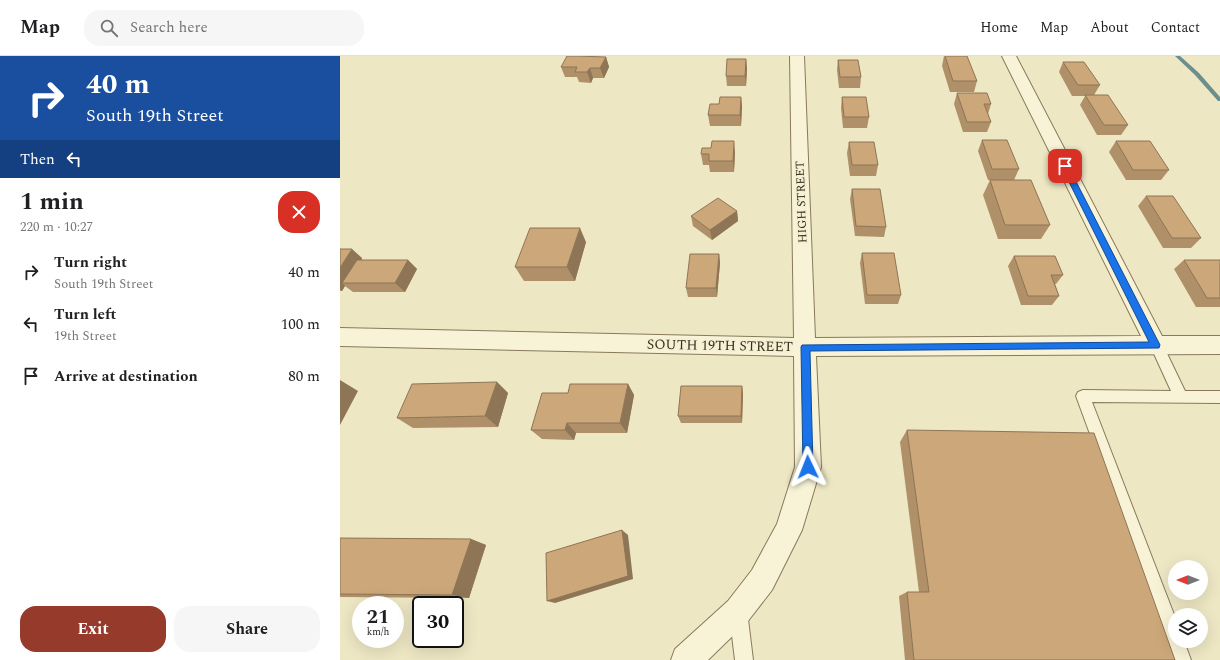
<!DOCTYPE html>
<meta charset="utf-8">
<style>
body{margin:0;font-family:Spectral,serif;background:#f6f6f6;color:#202124;height:100vh;display:flex;flex-direction:column;font-size:15px;white-space:nowrap}
*{box-sizing:border-box;margin:0}
p{font-size:13px;color:#757577}
.icon{flex:none;width:22px;height:22px;fill:none;stroke:currentColor;stroke-width:2;stroke-linecap:round;stroke-linejoin:round}
.map{position:relative;flex:1;overflow:hidden}
.sheet{display:flex;flex-direction:column;background:#fff;width:340px}
.sheet>*{flex:none}
.banner{background:#1a4fa0;color:#fff;overflow:hidden}
.needle{width:26px;rotate:270deg}
.fabs{position:absolute;left:828px;top:504px;display:grid;gap:8px}
.fabs a{display:grid;place-items:center;width:40px;height:40px;border-radius:50%;background:#fff;box-shadow:0 4px 16px #0002;font-size:20px}
.speed{position:absolute;left:12px;top:540px;display:flex;gap:8px;font-size:20px;font-weight:700;text-align:center}
.speed>*{display:grid;place-content:center;width:52px;height:52px;border-radius:50%;background:#fff;box-shadow:0 4px 16px #0002;line-height:1}
.speed small{font-size:10px;font-weight:400}
.speed .limit{border:2px solid #111;border-radius:6px;background:#fff;color:#111}
.pin{position:absolute;display:grid;place-items:center;width:34px;height:34px;color:#fff;margin:-17px;border-radius:8px;box-shadow:0 2px 6px #0006}
.me{position:absolute;width:44px;margin:-22px;rotate:358deg;stroke-linejoin:round;filter:drop-shadow(0 0 3px #0008)}
.turn{display:flex;align-items:center;gap:14px;height:84px;padding:0 20px;font-size:18px}
.turn .icon{width:52px;height:52px;stroke-width:2.5}
.turn b{display:block;font-size:28px;line-height:34px}
.then{display:flex;align-items:center;height:38px;padding:0 20px;background:#0003;gap:8px;font-size:15px}
.round{display:grid;place-items:center;flex:none;width:42px;height:42px;border-radius:16px;background:#f6f6f6}
.head{display:flex;align-items:center;justify-content:space-between;height:68px;padding:0 20px}
h1{font-size:24px;font-weight:700;line-height:30px}
.primary-button{display:flex;gap:8px;margin-top:auto;padding:8px 20px}
.primary-button a{flex:1;height:46px;border-radius:16px;background:#963a2b;color:#fff;font-size:16px;font-weight:700;line-height:46px;text-align:center}
.primary-button a+a{background:#f6f6f6;color:#202124}
ul{padding:0;list-style:none}
li{display:flex;align-items:center;gap:12px;height:52px;padding:0 20px}
li div{flex:1}
li b{display:block;font-size:15px}
li em{font-style:normal}
header{display:flex;align-items:center;gap:24px;box-sizing:border-box;height:56px;padding:0 20px;background:#fff;border-bottom:1px solid #e0e0e0}
header strong{font-size:19px}
nav{display:flex;gap:22px;margin-inline-start:auto;font-size:14px}
.search{width:280px;height:36px;background:#f6f6f6;display:flex;align-items:center;gap:10px;box-sizing:border-box;padding:0 14px;border-radius:16px;color:#757577;font-size:15px}
main{display:flex;flex:1;min-height:0}
.map>svg:first-child{display:block}
.lines{fill:none;stroke-linecap:round;stroke-linejoin:round}
.stream{fill:#6d8f8b;fill-rule:evenodd}
.service-casing{stroke:#88795a;stroke-width:2}
.minor-casing{stroke:#88795a;stroke-width:2}
.service{fill:#f8f3d7;fill-rule:evenodd}
.minor{fill:#f8f3d7;fill-rule:evenodd}
.wall{fill:#af9069}
.shaded-wall{fill:#8e7555}
.building{fill:#cba77a;stroke:#8e7555}
.route{fill:#1a73e8;stroke:#114b97}
.labels{text-anchor:middle;stroke-width:4;stroke-linejoin:round;paint-order:stroke}
.far-street-label{font-size:12px;fill:#382e1e;stroke:#f5f0d3}
.street-label{font-size:14px;fill:#382e1e;stroke:#f5f0d3}
</style>
<header>
<strong>Map</strong>
<div class="search"><svg class="icon" aria-label="search" viewBox="0 0 24 24"><circle cx="10" cy="10" r="6"/><path d="M15 15l6 6"/></svg>Search here</div>
<nav><a>Home</a><a>Map</a><a>About</a><a>Contact</a></nav>
</header>
<main>
<section class="sheet">
<div class="banner">
<div class="turn"><svg class="icon" aria-label="right" viewBox="0 0 24 24"><path d="M7 20v-9h11M14 6l5 5-5 5"/></svg><div><b>40 m</b>South 19th Street</div></div>
<div class="then">Then<svg class="icon" aria-label="left" viewBox="0 0 24 24"><path d="M17 20v-9H6M10 6l-5 5 5 5"/></svg></div>
</div>
<div class="head"><div><h1>1 min</h1><p>220 m · 10:27</p></div><a class="round" style="background:#d93025;color:#fff"><svg class="icon" aria-label="close" viewBox="0 0 24 24"><path d="M6 6l12 12M18 6L6 18"/></svg></a></div>
<ul>
<li><svg class="icon" aria-label="right" viewBox="0 0 24 24"><path d="M7 20v-9h11M14 6l5 5-5 5"/></svg><div><b>Turn right</b><p>South 19th Street</p></div><em>40 m</em></li>
<li><svg class="icon" aria-label="left" viewBox="0 0 24 24"><path d="M17 20v-9H6M10 6l-5 5 5 5"/></svg><div><b>Turn left</b><p>19th Street</p></div><em>100 m</em></li>
<li><svg class="icon" aria-label="arrive" viewBox="0 0 24 24"><path d="M6 21V4h12l-3 4 3 4H6"/></svg><div><b>Arrive at destination</b></div><em>80 m</em></li>
</ul>
<div class="primary-button"><a>Exit</a><a>Share</a></div>
</section>
<div class="map">
<svg width="880" height="604" viewBox="0 0 880 604">
<rect width="100%" height="100%" fill="#ede7c4"/>
<g class="lines">
<path class="stream" d="M835,0H840L859,17L880,41V45H878L855,19Z"/>
<g class="service-casing">
<path id="service" d="M816,284L821,285L845,335H880V347L752,346L835,561V585H844L851,604H833L736,340L738,336L743,334L831,335L810,289L811,285Z
M398,546L404,549L407,555L413,604H395L389,555L392,549Z"/>
</g>
<g class="minor-casing">
<path id="minor" d="M450,0H464L475,282L801,280L662,0H676L822,280H880V298L476,300L481,411L462,474L432,534L408,565L368,604H331L335,593L388,545L412,514L437,468L455,411L454,300L0,290V272L454,282Z"/>
</g>
<use href="#service" class="service"/>
<use href="#minor" class="minor"/>
</g>
<path class="wall" d="M604,0L637,25L634,36H610L602,10Z
M266,1L269,11L264,22H253L251,27L239,26L237,21H225L221,11Z
M406,3L407,13L406,30H387L386,20Z
M498,4L521,21L520,32H499L497,14Z
M723,6L760,29L754,39L788,69L781,79H757L740,49L745,40H732L719,16Z
M617,37L651,48L648,58L651,66L647,76H623L614,48Z
M401,41L402,51L401,70H370L368,59L379,48Z
M502,41L529,61L527,72H503L501,52Z
M642,84L679,113L674,124H648L638,95Z
M776,85L829,114L821,124H786L769,96Z
M509,86L538,109L536,120H510L507,97Z
M395,96L394,116H370L369,109H363L361,98Z
M650,124L710,169L701,183H658L643,139Z
M512,133L546,171L544,181L515,180L510,143Z
M806,140L861,182L851,192H823L798,150Z
M397,155L398,165L372,184L353,170L351,160Z
M246,186L235,225H184L175,211Z
M0,193L22,202V204H68L77,213L65,236H13L5,230L2,235H0Z
M522,197L561,239L558,248H525L520,207Z
M379,198L380,207L377,241H348L346,232Z
M674,200L723,219L716,228H715L719,240L712,249H681L668,210Z
M844,204H880V251H856L834,213Z
M157,326L168,337L158,371L73,372L57,362Z
M288,328L294,339L287,377H236L234,384L202,383L191,374L228,337Z
M402,330L403,338L402,367H341L338,360Z
M567,374L835,604H565L559,540L567,536H579L560,386Z
M0,482L131,483L146,489L129,542L0,541Z"/>
<path class="shaded-wall" d="M266,1L269,11L264,22L260,12Z
M406,3L407,13L406,30L405,20Z
M250,12L253,22L251,27L247,16Z
M401,41L402,51L401,70L400,59Z
M394,85L395,96L394,116L393,105Z
M397,155L398,165L372,184L370,174Z
M240,172L246,186L235,225L227,211Z
M12,193L22,202L7,227H2L5,230L2,235L0,233V212Z
M379,198L380,207L377,241L376,232Z
M68,204L77,213L65,236L55,227Z
M0,324L18,335L0,369Z
M157,326L168,337L158,371L145,360Z
M288,328L294,339L287,377L280,367Z
M402,330L403,338L402,367L401,360Z
M227,367L236,377L234,384L225,374Z
M282,474L288,479L293,523L215,547L207,545Z
M131,483L146,489L129,542L112,539Z"/>
<path class="building" d="M227,0H237L266,1L260,12H250L247,16H235L237,11H221Z
M605,0H627L637,25H613Z
M387,3H406L405,20H386Z
M498,4H518L521,21H500Z
M723,6H744L760,29H738Z
M617,37H647L651,48H644L651,66H627Z
M745,39H768L788,69H764Z
M380,41H401L400,59H368L370,48H379Z
M502,41H526L529,61H504Z
M642,84H667L679,113H652Z
M372,85H394L393,105H369V98H361L362,92H371Z
M776,85H810L829,114H793Z
M509,86H534L538,109H512Z
M650,124H691L710,169H665Z
M512,133H540L546,171L516,170Z
M806,140H833L861,182H832Z
M378,142L397,155L370,174L351,160Z
M190,172H240L227,211H175Z
M0,193H12L0,212Z
M522,197H554L561,239H527Z
M350,198H379L376,232H346Z
M674,200H715L723,219H711L719,240H688Z
M17,204H68L55,227H2Z
M844,204H880V242H867Z
M157,326L145,360L57,362L72,328Z
M230,328H288L280,367H227L225,374H191L202,337H228Z
M341,330H402L401,360H338Z
M567,374L754,377L835,604H574L567,536H589Z
M282,474L288,520L207,545L206,497Z
M0,482L131,483L112,539L0,538Z"/>
<path class="route" d="M725,108L728,110L819,287L820,289L819,292L470,295L473,411L472,415L468,416L465,415L463,411L461,291L462,289L809,286L721,110Z"/>
<g class="labels">
<g class="far-street-label">
<text transform="translate(461 146) rotate(-92)" y="4">HIGH STREET</text>
</g>
<g class="street-label">
<text transform="translate(380 289) rotate(1)" y="5">SOUTH 19TH STREET</text>
</g>
</g>
</svg>
<div class="fabs">
<a><svg class="needle" viewBox="-14 -14 28 28"><path d="M0-13l5 13h-10z" fill="#e53935"/><path d="M0 13l5-13h-10z" fill="#757577"/></svg></a>
<a><svg class="icon" aria-label="layers" viewBox="0 0 24 24"><path d="M12 4l9 5-9 5-9-5zM3 14l9 5 9-5"/></svg></a>
</div>
<div class="speed"><div>21<small>km/h</small></div><div class="limit">30</div></div>
<div class="pin" style="left:725px;top:110px;background:#d93025"><svg class="icon" aria-label="arrive" viewBox="0 0 24 24"><path d="M6 21V4h12l-3 4 3 4H6"/></svg></div>
<svg class="me" style="left:468px;top:411px" viewBox="-20 -20 40 40"><path d="M0-17L14 15 0 8-14 15z" fill="#1a73e8" stroke="#fff" stroke-width="4"/></svg>
</div>
</main>
